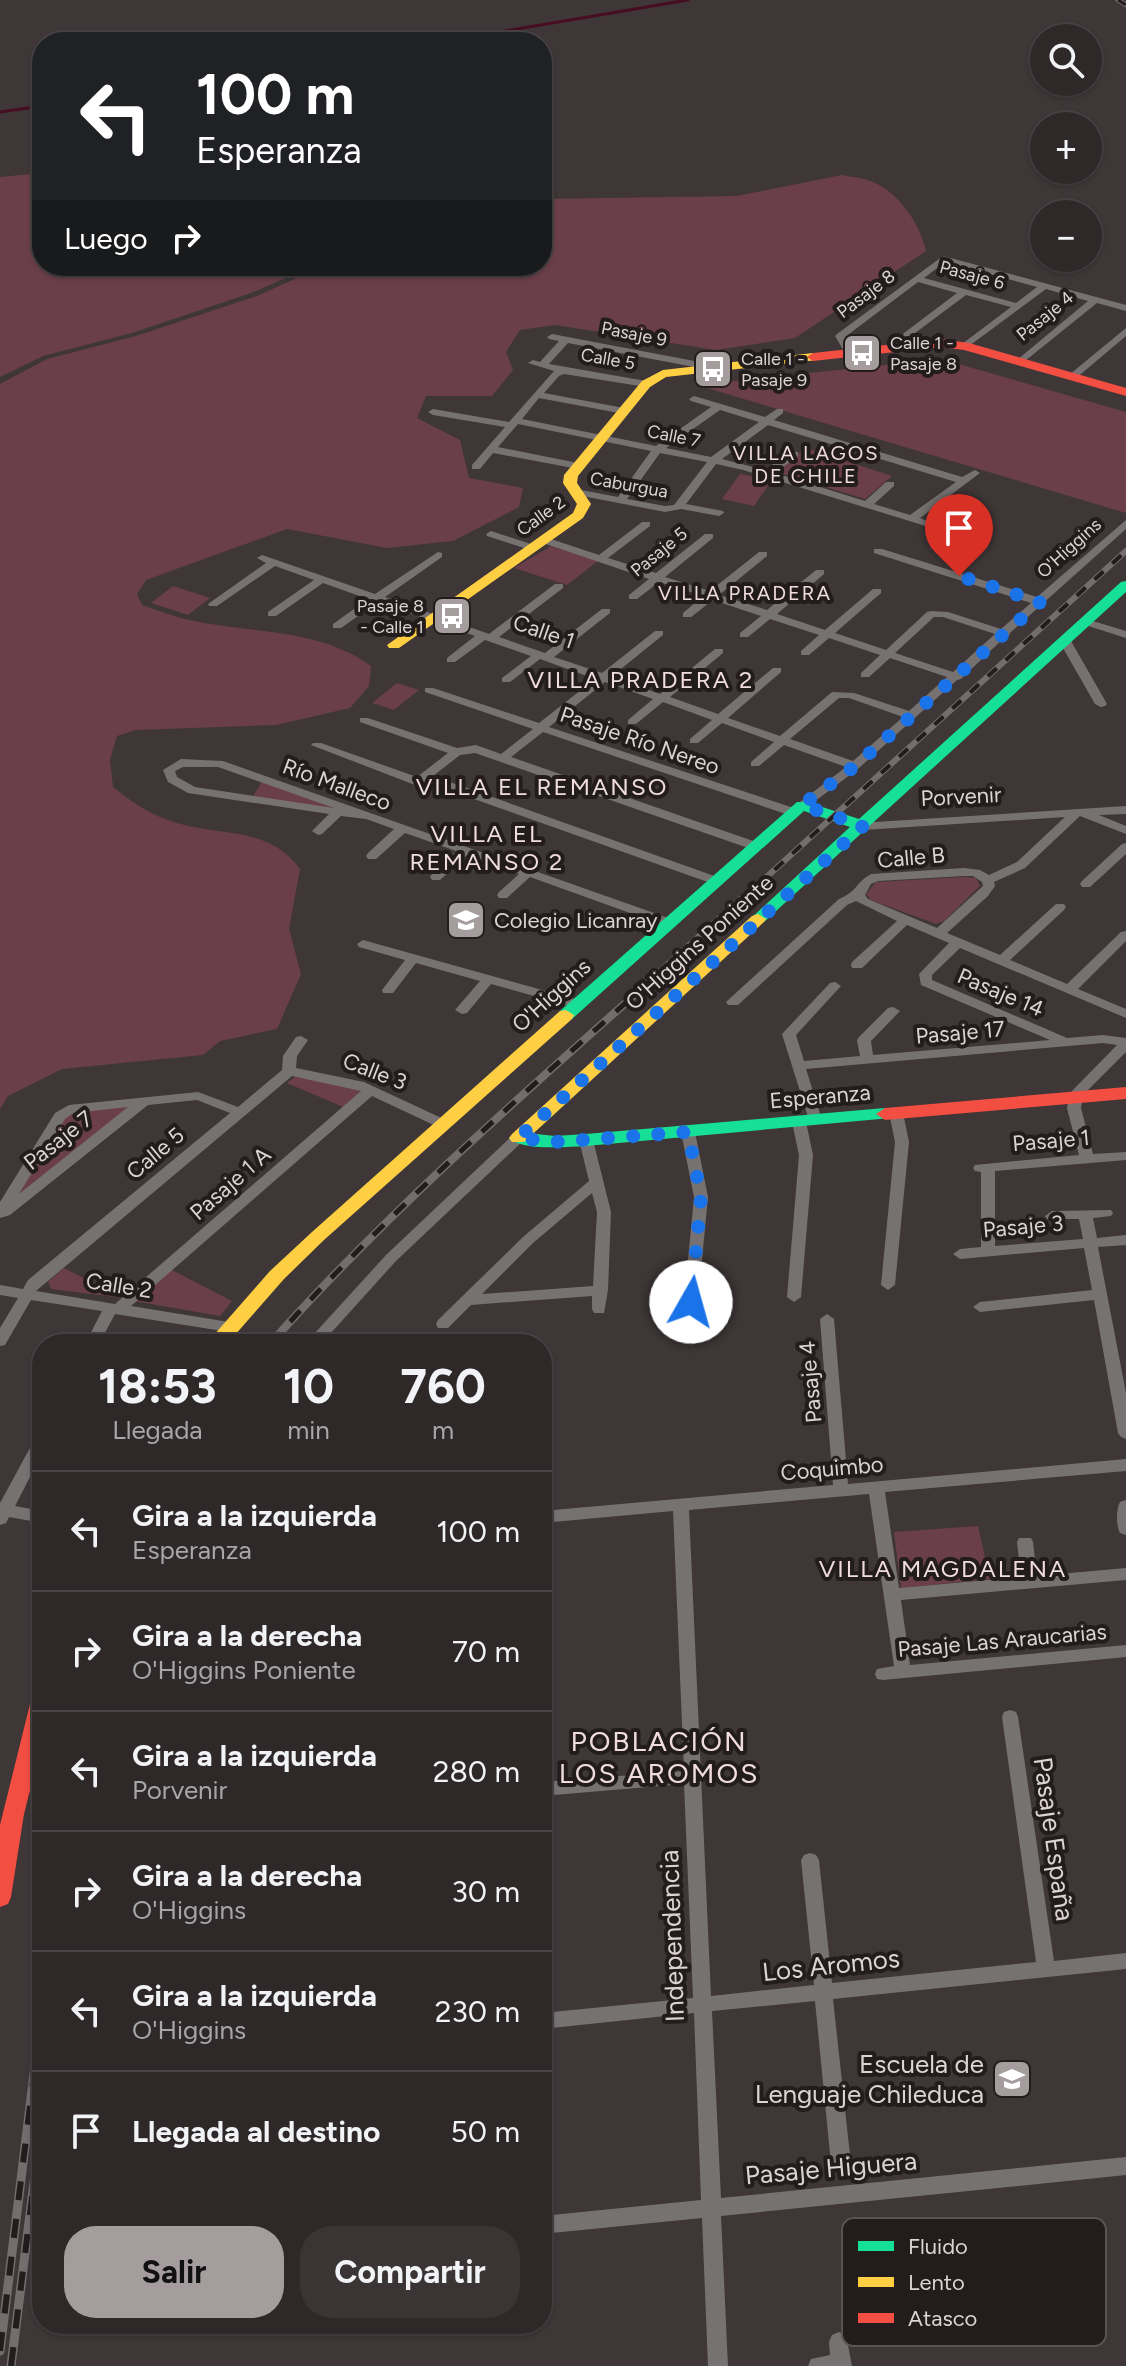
<!DOCTYPE html>
<html lang="es">
<meta charset="utf-8">
<style>
body{margin:0;font-family:Figtree,sans-serif;background:#3a3435;color:#f1f3f6;height:100vh;display:flex;flex-direction:column;font-size:30px;white-space:nowrap}
*{box-sizing:border-box;margin:0}
p{font-size:26px;color:#a7a6a8}
.icon{flex:none;width:44px;height:44px;fill:none;stroke:currentColor;stroke-width:2;stroke-linecap:round;stroke-linejoin:round}
.map{position:relative;flex:1;overflow:hidden}
.sheet{position:absolute;left:32px;top:1334px;width:520px;height:1000px;display:flex;flex-direction:column;background:#2e2829;border-radius:32px;box-shadow:0 2px 6px #0004,0 0 0 2px #494446}
.sheet>*{flex:none}
.banner{position:absolute;left:32px;top:32px;width:520px;height:244px;border-radius:32px;box-shadow:0 2px 6px #0004,0 0 0 2px #494446;background:#202124;color:#fff;overflow:hidden}
.fabs{position:absolute;left:1030px;top:24px;display:grid;gap:16px}
.fabs a{display:grid;place-items:center;width:72px;height:72px;border-radius:50%;background:#2e2829;box-shadow:0 2px 6px #0004,0 0 0 2px #494446;font-size:40px}
.pin{position:absolute;display:grid;place-items:center;width:68px;height:68px;color:#fff;margin:-82px -34px;border-radius:50% 50% 50% 0;rotate:-45deg;box-shadow:0 0 8px #0007}
.pin .icon{rotate:45deg}
.me{position:absolute;width:88px;margin:-44px;rotate:7deg;stroke-linejoin:round;filter:drop-shadow(0 0 6px #0008)}
.turn{display:flex;align-items:center;gap:28px;height:168px;padding:0 32px;font-size:36px}
.turn .icon{width:104px;height:104px;stroke-width:2.5}
.turn b{display:block;font-size:56px;line-height:68px}
.then{display:flex;align-items:center;height:76px;padding:0 32px;background:#0003;gap:16px;font-size:30px}
.eta{display:flex;justify-content:space-evenly;align-items:center;height:136px;text-align:center}
.eta b{font-size:48px;font-weight:700;line-height:56px}
.button{display:flex;gap:16px;margin-top:auto;padding:16px 32px}
.button a{flex:1;height:92px;border-radius:32px;background:#a59c9e;color:#111;font-size:32px;font-weight:700;line-height:92px;text-align:center}
.button a+a{background:#3a3435;color:#f1f3f6}
ul{padding:0;list-style:none}
li{display:flex;align-items:center;gap:24px;height:120px;padding:0 32px;border-top:2px solid #494446}
li div{flex:1}
li b{display:block;font-size:30px}
li em{font-style:normal}
.map>svg:first-child{display:block}
.green{fill:#6a3f4a}
.lines{fill:none;stroke-linecap:round;stroke-linejoin:round}
.stream{stroke:#470e23;stroke-width:3}
.street{fill:#777272;fill-rule:evenodd}
.fast{fill:#16e098;fill-rule:evenodd}
.slow{fill:#ffcf43;fill-rule:evenodd}
.jam{fill:#f24e42;fill-rule:evenodd}
.rail-far3-casing{stroke:#746d6e;stroke-width:5}
.rail-far2-casing{stroke:#746d6e;stroke-width:6}
.rail-far1-casing{stroke:#746d6e;stroke-width:8}
.rail-casing{stroke:#746d6e;stroke-width:9}
.rail-far3{stroke:#231c1d;stroke-width:3;stroke-dasharray:9;stroke-linecap:butt}
.rail-far2{stroke:#231c1d;stroke-width:4;stroke-dasharray:12;stroke-linecap:butt}
.rail-far1{stroke:#231c1d;stroke-width:5;stroke-dasharray:15;stroke-linecap:butt}
.rail{stroke:#231c1d;stroke-width:6;stroke-dasharray:19;stroke-linecap:butt}
.route{stroke:#1a73e8;stroke-width:14;stroke-dasharray:0 25.2}
.labels{text-anchor:middle;stroke-width:8;stroke-linejoin:round;paint-order:stroke}
.far-street-label{font-size:18px;fill:#ddd3d5;stroke:#231c1d}
.far-poi-label{font-size:18px;fill:#ddd3d5;stroke:#231c1d;text-anchor:start}
.far-neighbourhood-label{font-size:20px;letter-spacing:2px;fill:#f0dce0;stroke:#231c1d}
.street-label{font-size:22px;fill:#ddd3d5;stroke:#231c1d}
.poi-label{font-size:22px;fill:#ddd3d5;stroke:#231c1d;text-anchor:start}
.neighbourhood-label{font-size:24px;letter-spacing:2px;fill:#f0dce0;stroke:#231c1d}
.near-street-label{font-size:26px;fill:#ddd3d5;stroke:#231c1d}
.near-poi-label{font-size:26px;fill:#ddd3d5;stroke:#231c1d;text-anchor:end}
.near-neighbourhood-label{font-size:28px;letter-spacing:2px;fill:#f0dce0;stroke:#231c1d}
.key{fill:#231c1d;stroke:#5b5354;stroke-width:2}
.key-label{font-size:22px;fill:#ddd3d5}
</style>
<div class="map">
<svg width="1126" height="2366" viewBox="0 0 1126 2366">
<rect width="100%" height="100%" fill="#3e3637"/>
<path class="green" d="M42,173V266H313L251,293L132,333L43,356L0,377V177Z
M842,175C852,177 864,178 873,182C899,192 921,226 926,251L795,338L716,350L555,325L520,330L506,352L513,370L492,396H426L417,418L460,440L469,478L523,488L519,507L453,541L387,548L287,529L146,580L137,594L142,605C157,610 173,616 189,620C252,634 317,627 371,666L369,686L350,708L276,725L136,730L117,736L110,760L113,787C133,803 152,816 177,823C224,837 268,826 300,869L289,929L301,974L277,1029L220,1041L203,1055L62,1069L8,1096L0,1109V384L47,359L136,336L257,296L321,267L542,266V199L737,196Z
M941,359L1126,412V513L697,385Z
M806,448L892,476L865,499L776,472Z
M740,474L772,480L754,506L722,499Z
M551,546L598,561L567,585L514,568Z
M173,586L210,598L188,615L151,603Z
M397,683L419,690L394,710L372,703Z
M262,781L333,806L329,809L253,797Z
M964,877L976,878L980,886L944,921L936,924L871,900L866,894L876,882Z
M297,1075L361,1091L343,1107L287,1083Z
M134,1104L16,1199L68,1112Z
M64,1268L123,1298L51,1289L48,1282Z
M170,1269L232,1301L220,1316L134,1301Z
M978,1526L990,1579L901,1588L894,1532Z"/>
<g class="lines">
<path class="stream" d="M416,42L499,32L688,0
M0,112L42,106"/>
<path class="street" d="M943,256L1126,305V311L1097,303L1020,365L1015,362L1017,360L1088,301L1046,289L965,349L962,348V344L1011,307L966,295L911,336L905,348H899L897,346L904,333L957,293L918,282L845,337L862,366L854,368L835,336L837,334ZM945,262L1037,287L1016,303L924,278Z
M1126,328V336L1075,379H1069V375Z
M552,334L710,364L715,367L710,370L568,343L549,364L646,381L651,384L646,387L564,374L559,376L544,393L624,408L629,411L624,414L539,398L522,419L656,446L711,407L691,401L689,399L694,396L765,417L777,409H783V413L774,420L962,477L975,470L980,473L920,518L934,524L929,527L743,470L716,464L686,504L723,511L724,513L719,516L681,509L665,512L572,494L571,492L576,489L618,497L651,451L518,424L498,447L578,463L583,466L578,469L493,453L480,469H472V465L505,427L433,415L428,412L433,409L509,422L554,371L528,363L533,360L540,362L559,341L549,339L547,337ZM720,410L759,422L711,457L666,448ZM768,425L956,482L910,515L874,504L894,486V482H886L865,501L775,473L798,456V452H790L765,470L722,459ZM660,453L707,462L674,505L665,506L627,499Z
M1126,520V529L1010,633L1009,636L1005,637L961,679L957,680L859,768L806,808L802,809L796,805L846,767L784,745L759,766H751V762L774,742L722,723L698,743H690V739L712,720L663,702L636,724H628V720L653,699L605,682L549,727L797,809L799,812L797,815H789L543,732L511,757L759,843L761,846L759,849H751L475,753L460,755L433,776L720,878L722,881L716,885L426,782L419,786L415,785L311,745L313,743H321L417,777L448,753L360,722V718H368L457,748L476,745L501,754L533,729L425,692V688H433L539,723L595,679L540,659L510,682H502V678L531,656L485,640L455,662H447V658L475,636L378,602L341,628H333V624L368,599L323,583L276,616H268V612L314,580L275,566L217,606H209L208,604L266,563L257,558L262,555L375,594L438,552L442,553V557L385,597L489,634L555,584H563V588L499,637L545,653L602,609H610V613L554,657L602,673L655,631H663V635L611,677L660,694L715,649H723V653L670,697L718,714L773,668H781V672L728,718L780,736L832,692L854,693L909,711L947,677L890,658L869,677H861V673L880,655L829,638L809,655H801V651L819,635L770,619L748,637H740V633L761,616L713,600L691,617H683V613L703,596L659,582L637,599H629V595L649,579L540,542V538H548L599,555L642,522H650V526L608,558L656,573L705,534H713V538L665,577L710,591L759,552H767V556L719,595L767,610L816,570H824V574L777,614L825,630L873,589H881V593L835,633L886,650L927,612L931,611L948,612L1001,629L1031,603L874,553V549H882L1037,597ZM934,617H943L995,634L953,672L895,653ZM839,698H849L903,717L853,761L790,739Z
M491,531L537,546L538,548L533,551L487,536L486,534Z
M1086,619L1126,631V638L1082,624V620Z
M1065,638L1071,641L1107,704L1105,706L1101,707L1095,704L1059,641Z
M181,759L223,761L674,920L676,923L670,927L666,926L530,877L507,898H499L497,895L499,892L519,874L467,855L440,880H432L430,877L432,874L456,851L405,833L376,859H368L366,856L368,853L394,829L366,819L341,816L322,834L318,835L312,831L329,814L188,793L168,782L163,770ZM183,767H218L334,808L195,787L177,777L175,771Z
M1126,806V814L1099,815L1126,826V834L1080,816L1025,868L994,882L995,886L988,896L947,933L1000,955L1056,904H1064L1066,907L1064,910L1010,960L1067,984L1121,932L1126,931V941L1078,989L1126,1009V1018L960,948L932,975V980L1067,1038L1103,1035L1126,1038V1052L1083,1095L1081,1108L1093,1154L1126,1152V1160L995,1171V1246L1083,1239L1079,1219H1047L1045,1216L1052,1211L1111,1210L1113,1213L1111,1216L1093,1218L1097,1238L1126,1235V1245L1098,1247L1126,1393V1439L1121,1437L1118,1433L1094,1300L980,1312L973,1307L980,1302L1092,1290L1084,1248L960,1259L953,1254L960,1249L981,1247V1172L975,1171L973,1168L975,1165L1079,1155L1067,1108L1069,1094L1117,1045L1103,1043L806,1069L822,1120L815,1124L810,1123L782,1034L830,983L835,982L841,986L796,1035L804,1061L860,1056L857,1040L859,1037L888,1008L893,1007L900,1011L871,1041L873,1055L1050,1040L921,985L919,974L949,943L907,925L862,968H852L851,965L852,962L897,921L856,901L847,905L738,1005H728L726,1002L839,899C858,891 855,883 871,874L964,868L980,870L989,875L1017,862L1065,817L863,830L859,829L857,826L859,823ZM964,876H973L982,882L983,886L937,928L868,899L865,895L871,884L878,881Z
M1126,843V854L1090,887H1082L1080,884L1082,881L1122,844Z
M363,940L582,1001L584,1004L577,1008L491,984L467,1013L462,1014L455,1010L480,981L416,963L393,993H383L382,990L405,960L359,947L357,944Z
M301,1036L308,1040L297,1056L296,1068L364,1082L448,1121L450,1124L448,1127H438L372,1096L131,1306L229,1322L236,1327L234,1331L229,1332L115,1314L99,1344H85L102,1311L31,1300L5,1345L0,1346V1328L18,1298L0,1295V1285L23,1289L28,1280L230,1113L197,1100L148,1105L10,1215L0,1218V1202L55,1113L69,1105L198,1092L238,1107L282,1070L283,1056L296,1037ZM292,1076L361,1091L115,1304L36,1291ZM128,1107L19,1194L65,1119L73,1113Z
M896,1109L903,1113L909,1142L895,1285L888,1290L881,1285L895,1142L889,1113Z
M799,1118L806,1122L813,1155L801,1297L794,1302L787,1297L799,1155L792,1122Z
M688,1128L695,1132L708,1197L698,1302L691,1307L684,1302L694,1197L681,1132Z
M518,1134L523,1135L525,1138L523,1141L396,1261L321,1344H305L386,1255L513,1135Z
M586,1136L593,1140L611,1212L608,1290L604,1313H594L592,1309V1296L471,1305L448,1328H438L436,1324L438,1320L523,1237L589,1181L579,1140ZM592,1193L597,1212L593,1286L482,1294L533,1243Z
M827,1314L834,1319L848,1484L1126,1459V1471L885,1492L899,1588L1021,1577L1017,1542L1019,1538H1031L1033,1542L1037,1576L1126,1568V1580L901,1600L910,1665L1126,1645V1657L883,1680L877,1679L875,1674L877,1669L894,1666L869,1494L689,1510L711,1996L814,1985L801,1860L804,1855L810,1853L816,1855L819,1860L832,1983L1036,1962L1002,1717L1004,1712L1010,1710L1016,1712L1018,1717L1054,1961L1126,1953V1969L833,1999L851,2164L848,2170L841,2173L834,2170L831,2164L815,2001L712,2011L721,2198L1126,2157V2175L721,2216L728,2366H708L702,2218L542,2234V2216L701,2200L694,2013L542,2029V2013L693,1998L684,1784L542,1796V1782L684,1771L673,1511L542,1523V1511L833,1485L820,1319Z
M42,1433V1454L15,1506L42,1511V1523L9,1517L6,1523L0,1525V1503L37,1435Z
M1126,1500V1535L1120,1533C1116,1526 1116,1509 1120,1502Z
M839,2332L846,2335L852,2366H808L811,2359L830,2355L829,2342L832,2335Z"/>
<path class="fast" d="M1126,581V592L764,922H752L750,919L850,827L804,811L572,1019H560L558,1015L560,1011L797,802H807L859,819L1121,582Z
M885,1108L891,1110L894,1114L891,1118L586,1146C567,1147 522,1151 509,1138L518,1132L555,1136L586,1134Z"/>
<path class="slow" d="M813,353L817,354V360L666,377L650,387L578,476L577,483L591,504L583,518L399,648H389L387,645L573,513L577,504L563,483L564,475L642,381L663,370Z
M758,914L766,919L764,922L524,1142H512L509,1138L512,1134L752,916Z
M566,1010L574,1015L572,1019L324,1240L284,1279L227,1344H206L270,1271L312,1232L560,1011Z"/>
<path class="jam" d="M941,339L969,343L1126,388V396L964,350L941,347L813,361L807,357L813,353Z
M1126,1087V1099L885,1120L876,1114L885,1108Z
M42,1692V1743L24,1814L11,1897L8,1904L0,1907V1825L31,1700L34,1694Z"/>
<g class="rail-far3-casing">
<path id="rail-far3" d="M1118,0L1126,5"/>
</g>
<g class="rail-far2-casing">
<path id="rail-far2" d="M739,902L1126,551"/>
</g>
<g class="rail-far1-casing">
<path id="rail-far1" d="M270,1344C413,1183 581,1045 741,900"/>
</g>
<g class="rail-casing">
<path id="rail" d="M0,2351L42,2008
M11,2366L42,2118"/>
</g>
<use href="#rail-far3" class="rail-far3"/>
<use href="#rail-far2" class="rail-far2"/>
<use href="#rail-far1" class="rail-far1"/>
<use href="#rail" class="rail"/>
</g>
<g class="lines">
<path class="route" d="M691,1302L701,1197L688,1132L555,1142L518,1138L863,826L802,805L855,766L1040,602L959,576"/>
</g>
<defs>
<g id="bus-square" transform="scale(2)"><rect x="-9" y="-9" width="18" height="18" rx="4" fill="#a59c9e" stroke="#231c1d"/><path d="M-5-6H5V4H4V6H2V4H-2V6H-4V4H-5ZM-3.5-4V0h7V-4ZM-3.5 1.2v1.5H-2V1.2ZM2 1.2v1.5H3.5V1.2Z" fill="#fff"/></g>
<g id="school-square" transform="scale(2)"><rect x="-9" y="-9" width="18" height="18" rx="4" fill="#a59c9e" stroke="#231c1d"/><path d="M0-5L7-2L0 1L-7-2ZM-4 1L0 2.5L4 1V4Q0 6-4 4Z" fill="#fff"/></g>
</defs>
<g fill-rule="evenodd">
<use href="#bus-square" x="862" y="353"/>
<use href="#bus-square" x="713" y="369"/>
<use href="#bus-square" x="452" y="616"/>
<use href="#school-square" x="466" y="920"/>
<use href="#school-square" x="1012" y="2079"/>
</g>
<g class="labels">
<g class="far-street-label">
<text transform="translate(972 275) rotate(15)" y="6">Pasaje 6</text>
<text transform="translate(866 294) rotate(-37)" y="6">Pasaje 8</text>
<text transform="translate(1045 316) rotate(-39)" y="6">Pasaje 4</text>
<text transform="translate(634 334) rotate(11)" y="6">Pasaje 9</text>
<text transform="translate(608 359) rotate(10)" y="6">Calle 5</text>
<text transform="translate(674 436) rotate(11)" y="6">Calle 7</text>
<text transform="translate(629 485) rotate(10)" y="6">Caburgua</text>
<text transform="translate(541 516) rotate(-36)" y="6">Calle 2</text>
<text transform="translate(1069 548) rotate(-42)" y="6">O'Higgins</text>
<text transform="translate(659 552) rotate(-39)" y="6">Pasaje 5</text>
</g>
<g class="far-poi-label">
<text x="890" y="349">Calle 1 -<tspan x="890" dy="21">Pasaje 8</tspan></text>
<text x="741" y="365">Calle 1 -<tspan x="741" dy="21">Pasaje 9</tspan></text>
<text x="424" y="612" text-anchor="end">Pasaje 8<tspan x="424" dy="21">- Calle 1</tspan></text>
</g>
<g class="far-neighbourhood-label">
<text x="806" y="460">VILLA LAGOS<tspan x="806" dy="23">DE CHILE</tspan></text>
<text x="745" y="600">VILLA PRADERA</text>
</g>
<g class="street-label">
<text transform="translate(544 631) rotate(19)" y="8">Calle 1</text>
<text transform="translate(640 740) rotate(19)" y="8">Pasaje Río Nereo</text>
<text transform="translate(337 784) rotate(20)" y="8">Río Malleco</text>
<text transform="translate(961 796) rotate(-3)" y="8">Porvenir</text>
<text transform="translate(911 857) rotate(-5)" y="8">Calle B</text>
<text transform="translate(699 942) rotate(-42)" y="8">O'Higgins Poniente</text>
<text transform="translate(1001 992) rotate(23)" y="8">Pasaje 14</text>
<text transform="translate(551 995) rotate(-42)" y="8">O'Higgins</text>
<text transform="translate(960 1032) rotate(-5)" y="8">Pasaje 17</text>
<text transform="translate(375 1071) rotate(21)" y="8">Calle 3</text>
<text transform="translate(820 1096) rotate(-5)" y="8">Esperanza</text>
<text transform="translate(58 1140) rotate(-38)" y="8">Pasaje 7</text>
<text transform="translate(1051 1140) rotate(-5)" y="8">Pasaje 1</text>
<text transform="translate(155 1153) rotate(-40)" y="8">Calle 5</text>
<text transform="translate(230 1183) rotate(-41)" y="8">Pasaje 1 A</text>
<text transform="translate(1023 1226) rotate(-5)" y="8">Pasaje 3</text>
<text transform="translate(119 1285) rotate(9)" y="8">Calle 2</text>
<text transform="translate(810 1382) rotate(-95)" y="8">Pasaje 4</text>
<text transform="translate(832 1468) rotate(-5)" y="8">Coquimbo</text>
<text transform="translate(1002 1640) rotate(-5)" y="8">Pasaje Las Araucarias</text>
</g>
<g class="poi-label">
<text x="494" y="928">Colegio Licanray</text>
</g>
<g class="neighbourhood-label">
<text x="641" y="688">VILLA PRADERA 2</text>
<text x="542" y="795">VILLA EL REMANSO</text>
<text x="487" y="842">VILLA EL<tspan x="487" dy="28">REMANSO 2</tspan></text>
<text x="943" y="1577">VILLA MAGDALENA</text>
</g>
<g class="near-street-label">
<text transform="translate(1054 1839) rotate(82)" y="9">Pasaje España</text>
<text transform="translate(672 1936) rotate(-92)" y="9">Independencia</text>
<text transform="translate(831 1965) rotate(-6)" y="9">Los Aromos</text>
<text transform="translate(831 2168) rotate(-5)" y="9">Pasaje Higuera</text>
</g>
<g class="near-poi-label">
<text x="984" y="2073">Escuela de<tspan x="984" dy="30">Lenguaje Chileduca</tspan></text>
</g>
<g class="near-neighbourhood-label">
<text x="659" y="1751">POBLACIÓN<tspan x="659" dy="32">LOS AROMOS</tspan></text>
</g>
</g>
<rect x="842" y="2218" width="264" height="128" rx="12" class="key"/>
<rect x="858" y="2241" width="36" height="10" fill="#16e098"/>
<rect x="858" y="2277" width="36" height="10" fill="#ffcf43"/>
<rect x="858" y="2313" width="36" height="10" fill="#f24e42"/>
<g class="key-label">
<text x="908" y="2254">Fluido</text>
<text x="908" y="2290">Lento</text>
<text x="908" y="2326">Atasco</text>
</g>
</svg>
<div class="fabs">
<a><svg class="icon" aria-label="search" viewBox="0 0 24 24"><circle cx="10" cy="10" r="6"/><path d="M15 15l6 6"/></svg></a>
<a>+</a>
<a>−</a>
</div>
<div class="pin" style="left:959px;top:576px;background:#d93025"><svg class="icon" aria-label="arrive" viewBox="0 0 24 24"><path d="M6 21V4h12l-3 4 3 4H6"/></svg></div>
<svg class="me" style="left:691px;top:1302px" viewBox="-20 -20 40 40"><circle r="19" fill="#fff"/><path d="M0-13L10 11 0 6-10 11z" fill="#1a73e8"/></svg>
<div class="banner">
<div class="turn"><svg class="icon" aria-label="left" viewBox="0 0 24 24"><path d="M17 20v-9H6M10 6l-5 5 5 5"/></svg><div><b>100 m</b>Esperanza</div></div>
<div class="then">Luego<svg class="icon" aria-label="right" viewBox="0 0 24 24"><path d="M7 20v-9h11M14 6l5 5-5 5"/></svg></div>
</div>
<section class="sheet">
<div class="eta">
<div><b>18:53</b><p>Llegada</p></div>
<div><b>10</b><p>min</p></div>
<div><b>760</b><p>m</p></div>
</div>
<ul>
<li><svg class="icon" aria-label="left" viewBox="0 0 24 24"><path d="M17 20v-9H6M10 6l-5 5 5 5"/></svg><div><b>Gira a la izquierda</b><p>Esperanza</p></div><em>100 m</em></li>
<li><svg class="icon" aria-label="right" viewBox="0 0 24 24"><path d="M7 20v-9h11M14 6l5 5-5 5"/></svg><div><b>Gira a la derecha</b><p>O'Higgins Poniente</p></div><em>70 m</em></li>
<li><svg class="icon" aria-label="left" viewBox="0 0 24 24"><path d="M17 20v-9H6M10 6l-5 5 5 5"/></svg><div><b>Gira a la izquierda</b><p>Porvenir</p></div><em>280 m</em></li>
<li><svg class="icon" aria-label="right" viewBox="0 0 24 24"><path d="M7 20v-9h11M14 6l5 5-5 5"/></svg><div><b>Gira a la derecha</b><p>O'Higgins</p></div><em>30 m</em></li>
<li><svg class="icon" aria-label="left" viewBox="0 0 24 24"><path d="M17 20v-9H6M10 6l-5 5 5 5"/></svg><div><b>Gira a la izquierda</b><p>O'Higgins</p></div><em>230 m</em></li>
<li><svg class="icon" aria-label="arrive" viewBox="0 0 24 24"><path d="M6 21V4h12l-3 4 3 4H6"/></svg><div><b>Llegada al destino</b></div><em>50 m</em></li>
</ul>
<div class="button"><a>Salir</a><a>Compartir</a></div>
</section>
</div>
